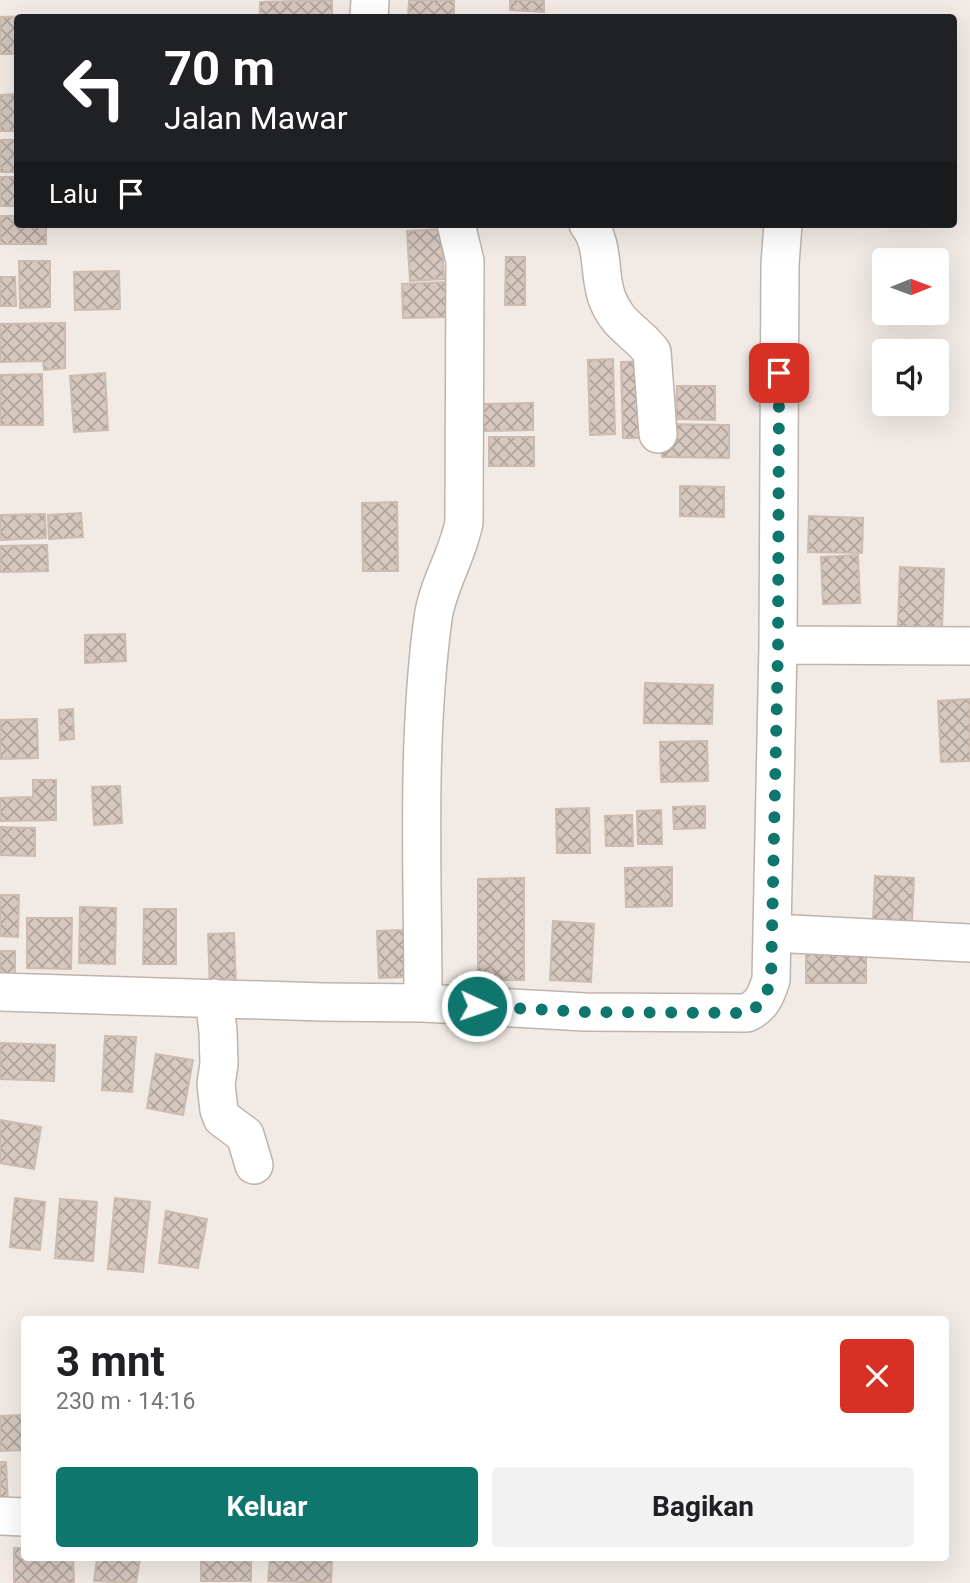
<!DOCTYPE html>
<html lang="id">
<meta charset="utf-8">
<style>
body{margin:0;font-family:Roboto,sans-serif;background:#f2f2f2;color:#202124;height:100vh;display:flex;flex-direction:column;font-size:26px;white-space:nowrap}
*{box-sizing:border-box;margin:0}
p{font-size:23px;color:#757577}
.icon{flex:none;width:38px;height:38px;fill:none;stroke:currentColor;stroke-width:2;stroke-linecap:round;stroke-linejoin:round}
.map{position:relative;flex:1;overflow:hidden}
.panel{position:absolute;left:21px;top:1316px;width:928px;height:245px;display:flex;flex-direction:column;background:#fff;border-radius:7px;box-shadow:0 7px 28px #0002}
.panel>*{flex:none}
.hud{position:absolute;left:14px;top:14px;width:943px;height:214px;border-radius:7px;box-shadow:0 7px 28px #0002;background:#202124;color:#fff;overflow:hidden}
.needle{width:46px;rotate:89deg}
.buttons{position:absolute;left:872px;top:248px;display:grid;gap:14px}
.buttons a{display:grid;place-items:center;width:77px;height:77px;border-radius:7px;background:#fff;box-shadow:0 7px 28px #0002;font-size:35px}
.pin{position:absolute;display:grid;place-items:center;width:60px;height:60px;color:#fff;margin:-30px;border-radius:14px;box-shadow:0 4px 10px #0006}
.me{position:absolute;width:77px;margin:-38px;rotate:93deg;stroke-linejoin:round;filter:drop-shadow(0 0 5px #0008)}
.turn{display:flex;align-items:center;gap:24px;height:147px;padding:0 35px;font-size:32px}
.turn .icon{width:91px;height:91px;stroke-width:2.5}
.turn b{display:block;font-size:49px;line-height:60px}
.then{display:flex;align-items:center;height:66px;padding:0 35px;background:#0003;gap:14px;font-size:26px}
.round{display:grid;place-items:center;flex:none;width:74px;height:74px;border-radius:7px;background:#f2f2f2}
.summary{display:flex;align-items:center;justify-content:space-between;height:119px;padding:0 35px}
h1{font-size:42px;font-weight:700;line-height:52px}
.button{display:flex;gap:14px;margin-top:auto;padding:14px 35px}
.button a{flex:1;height:80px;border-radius:7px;background:#0f766e;color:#fff;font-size:28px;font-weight:700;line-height:80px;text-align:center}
.button a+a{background:#f2f2f2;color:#202124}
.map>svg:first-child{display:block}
.building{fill:url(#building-cross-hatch);stroke:#cdbbaf;stroke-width:2}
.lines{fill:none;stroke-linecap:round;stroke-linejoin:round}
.minor-casing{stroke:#bfb4ac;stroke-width:40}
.minor{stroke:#fff;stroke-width:37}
.route{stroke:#0f766e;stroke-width:12;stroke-dasharray:0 21.6}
</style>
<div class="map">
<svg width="970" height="1583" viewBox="0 0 970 1583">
<defs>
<pattern id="building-cross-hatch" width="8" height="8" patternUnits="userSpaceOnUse" patternTransform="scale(1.75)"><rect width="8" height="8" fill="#d6c8bf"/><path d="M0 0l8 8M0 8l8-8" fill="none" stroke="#afa49c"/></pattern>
</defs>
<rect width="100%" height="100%" fill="#f2ebe5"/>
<path class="building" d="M332,0V18H260V2Z
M409,0H454V18H408Z
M510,0H544V12L510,10Z
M74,15V18H18V54H0V17Z
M18,94V131H0V95Z
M0,140H18V172H0Z
M0,177H18V206H0Z
M0,216H18V224H46V244H0Z
M441,229L444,279L410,281L407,231Z
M506,257H525V305H505Z
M19,261H50V307L20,308Z
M119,271L120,309L75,310L74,272Z
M0,277H15L16,306H0Z
M447,282L448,317L403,318L402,284Z
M65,323V368L44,370L43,361L0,362V324Z
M613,359L615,434L590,435L588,360Z
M649,361L651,438H623L621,362Z
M105,373L108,430L74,432L70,376Z
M42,374L43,425H0V375Z
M677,386H715V420L676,419Z
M533,403V430L482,431V404Z
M663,424L729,425V458L662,457Z
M489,437H534V466H489Z
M680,486L724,487V517L680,516Z
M397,502L398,571H363L362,503Z
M81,513L83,537L49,539L48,515Z
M45,514L46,538L0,540V515Z
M809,516L863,518L862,553L808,552Z
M47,545L48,571L0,572V546Z
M858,555L860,603L823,604L821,557Z
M900,567L944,569L942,629L898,627Z
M125,634L126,661L85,663V635Z
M645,683L713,685L712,724L644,723Z
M970,699V761L941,762L938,701Z
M73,709L74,739L60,740L59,710Z
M37,719L38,758L0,759V720Z
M707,741L708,781L661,782L660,742Z
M33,780H56V820L0,821V798L33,797Z
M120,786L122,823L94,825L92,787Z
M705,806V828L674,829L673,807Z
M589,808L590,853H557L556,809Z
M661,810L662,844H638L637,811Z
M632,815L633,846H606L605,816Z
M0,827L35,828V856L0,855Z
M672,867V906L626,907L625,868Z
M875,876L914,878L912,922L873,921Z
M524,878V980H478V879Z
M0,895H19L18,937L0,936Z
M80,907L116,908L115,964L79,963Z
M144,909H176V964H143Z
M27,918H72L71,969L27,968Z
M553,921L594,924L591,982L550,980Z
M406,930L408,977L379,978L377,931Z
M234,933L236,988L210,989L208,934Z
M866,948V983H806V949Z
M0,951H15V984H0Z
M105,1036L136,1037L132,1092L102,1090Z
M0,1043L55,1045L54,1081L0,1079Z
M156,1054L193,1060L183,1115L147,1108Z
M0,1120L41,1127L34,1169L0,1163Z
M15,1198L45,1202L40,1250L10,1247Z
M115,1198L150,1202L143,1272L108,1269Z
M60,1199L97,1202L93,1261L55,1258Z
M166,1211L207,1219L198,1268L159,1263Z
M24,1415V1450L0,1451V1416Z
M0,1462H6L8,1504H0Z
M14,1548H24V1558H73L74,1583H14Z
M97,1558H140L136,1583L94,1581Z
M201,1558H251V1581H201Z
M270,1558H332L331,1583L268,1581Z"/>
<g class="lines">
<g class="minor-casing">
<path id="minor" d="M369,18L370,0
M588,224C605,245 598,274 607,298C618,327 635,330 652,352L658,434
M778,645L970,646
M772,933L970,943
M0,992L323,1002L423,1003L585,1012L747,1013C762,1006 766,995 771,980L778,645L780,264L783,224
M214,998L218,1031L219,1064L216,1084L219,1110L222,1118L245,1135L254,1165
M423,1003C423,876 416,745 433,618C438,584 458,555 464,522L465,261L456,224
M0,1516L24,1517"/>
</g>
<use href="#minor" class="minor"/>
</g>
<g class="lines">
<path class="route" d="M477,1006L585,1012L747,1013C762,1006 766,995 771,980L778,645L779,373"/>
</g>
</svg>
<div class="buttons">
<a><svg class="needle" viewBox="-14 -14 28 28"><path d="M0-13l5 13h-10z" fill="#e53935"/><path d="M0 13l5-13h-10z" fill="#757577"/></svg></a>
<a><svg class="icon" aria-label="sound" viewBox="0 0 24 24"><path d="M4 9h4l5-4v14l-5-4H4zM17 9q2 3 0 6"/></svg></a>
</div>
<div class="pin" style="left:779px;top:373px;background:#d93025"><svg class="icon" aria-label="arrive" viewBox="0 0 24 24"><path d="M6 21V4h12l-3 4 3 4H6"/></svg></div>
<svg class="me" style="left:477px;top:1006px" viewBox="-20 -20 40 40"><circle r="17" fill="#0f766e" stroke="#fff" stroke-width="3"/><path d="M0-11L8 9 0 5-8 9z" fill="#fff"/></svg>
<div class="hud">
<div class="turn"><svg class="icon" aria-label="left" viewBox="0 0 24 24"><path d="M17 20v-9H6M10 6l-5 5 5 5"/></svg><div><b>70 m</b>Jalan Mawar</div></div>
<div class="then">Lalu<svg class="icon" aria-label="arrive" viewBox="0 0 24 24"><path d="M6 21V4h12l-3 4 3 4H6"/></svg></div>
</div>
<section class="panel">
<div class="summary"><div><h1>3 mnt</h1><p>230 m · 14:16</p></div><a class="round" style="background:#d93025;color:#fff"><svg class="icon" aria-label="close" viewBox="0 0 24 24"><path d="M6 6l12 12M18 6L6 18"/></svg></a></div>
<div class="button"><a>Keluar</a><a>Bagikan</a></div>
</section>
</div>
